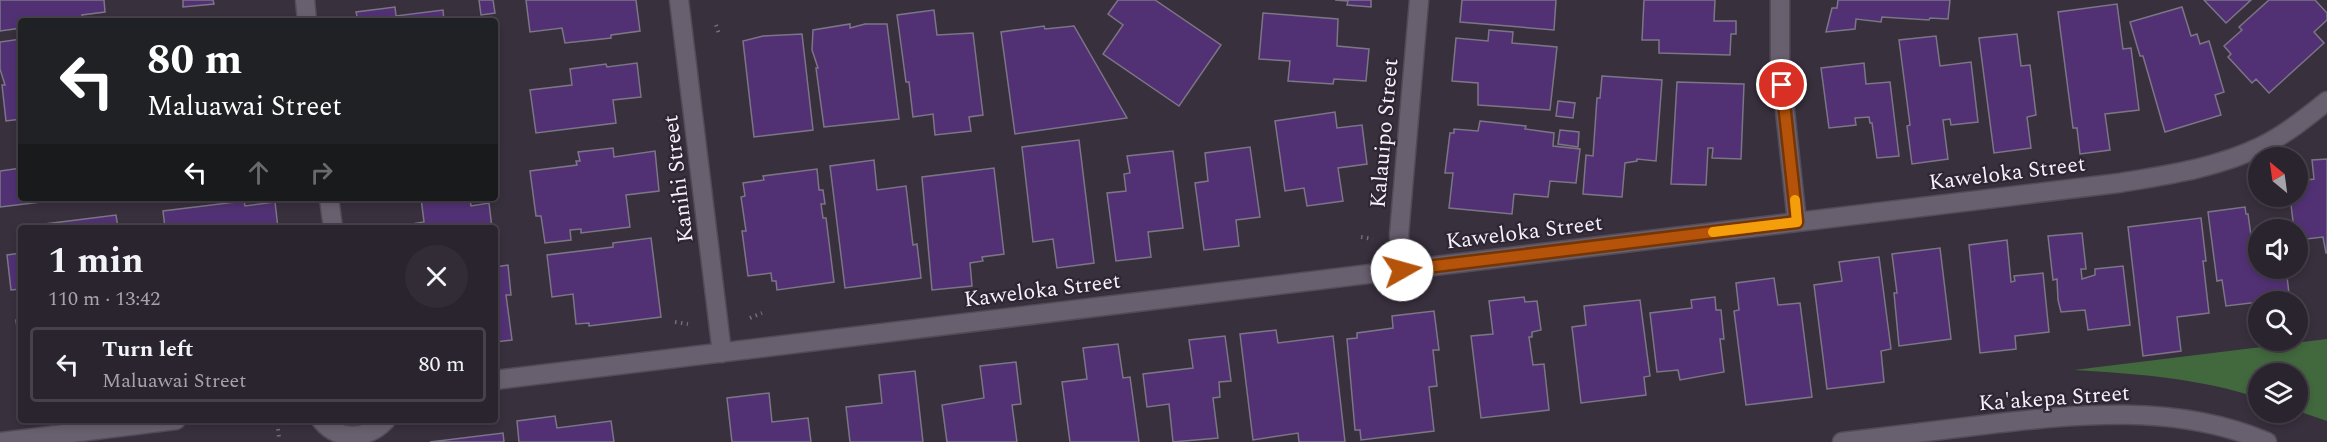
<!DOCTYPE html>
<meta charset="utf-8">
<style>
body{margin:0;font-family:Spectral,serif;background:#322c36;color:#f1f3f6;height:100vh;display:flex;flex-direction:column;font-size:22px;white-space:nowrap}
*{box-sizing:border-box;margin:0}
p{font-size:20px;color:#a5a4aa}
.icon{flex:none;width:33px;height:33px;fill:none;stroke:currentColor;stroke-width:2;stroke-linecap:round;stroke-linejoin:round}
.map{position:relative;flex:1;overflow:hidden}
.panel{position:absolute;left:18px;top:225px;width:480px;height:198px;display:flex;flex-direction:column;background:#2a242e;border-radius:6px;box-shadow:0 3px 9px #0003,0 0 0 2px #46414a}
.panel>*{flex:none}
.top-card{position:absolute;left:18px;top:18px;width:480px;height:183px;border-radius:6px;box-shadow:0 3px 9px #0003,0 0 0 2px #46414a;background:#202124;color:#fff;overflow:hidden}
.needle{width:39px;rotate:331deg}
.tools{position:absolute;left:2248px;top:147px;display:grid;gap:12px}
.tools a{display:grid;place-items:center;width:60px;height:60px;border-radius:50%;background:#2a242e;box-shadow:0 3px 9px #0003,0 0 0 2px #46414a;font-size:30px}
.pin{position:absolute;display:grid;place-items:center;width:51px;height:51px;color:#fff;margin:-26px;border:3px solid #fff;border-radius:50%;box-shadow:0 2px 6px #0007}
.me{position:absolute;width:66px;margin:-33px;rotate:83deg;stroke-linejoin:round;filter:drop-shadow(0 0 4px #0008)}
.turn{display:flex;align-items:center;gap:21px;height:126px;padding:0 30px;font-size:27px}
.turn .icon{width:78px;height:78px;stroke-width:2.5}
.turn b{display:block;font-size:42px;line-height:51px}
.lanes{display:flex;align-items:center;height:57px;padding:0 30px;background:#0003;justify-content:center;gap:30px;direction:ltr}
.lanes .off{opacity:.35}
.round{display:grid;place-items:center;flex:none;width:63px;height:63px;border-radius:32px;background:#322c36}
.headline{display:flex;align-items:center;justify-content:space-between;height:102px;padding:0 30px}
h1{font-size:36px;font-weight:700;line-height:45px}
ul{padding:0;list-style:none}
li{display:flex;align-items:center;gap:18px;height:75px;margin:0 12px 9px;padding:0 18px;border:3px solid #46414a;border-radius:6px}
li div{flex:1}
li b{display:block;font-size:22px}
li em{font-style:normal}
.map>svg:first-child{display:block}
.green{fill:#42683e}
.building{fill:#513174;stroke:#7c7586;stroke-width:1.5}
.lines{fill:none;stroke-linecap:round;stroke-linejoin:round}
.minor-casing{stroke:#534c57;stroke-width:21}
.path{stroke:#756e7a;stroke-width:4;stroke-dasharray:1.5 4.5;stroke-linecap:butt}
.minor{stroke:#69606f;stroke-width:18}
.route-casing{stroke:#753606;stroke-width:15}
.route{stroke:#b45309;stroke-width:10}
.slow{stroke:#f59e0b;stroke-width:10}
.labels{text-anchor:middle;stroke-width:4.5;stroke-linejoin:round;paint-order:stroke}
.street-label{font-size:22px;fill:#f6f1fa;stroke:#2e2633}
</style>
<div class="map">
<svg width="2327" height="442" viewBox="0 0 2327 442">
<rect width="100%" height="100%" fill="#38303d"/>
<path class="green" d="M2327,339V421L2298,411V374H2259V398C2199,378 2137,374 2074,370Z"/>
<path class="building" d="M0,0H104L105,12L82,15L83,20L74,21H21V28L0,31Z
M183,0H213L214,4L183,7Z
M479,0H493L495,13L481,15Z
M526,0H636L640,31L611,35V38L565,43L562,28L530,32Z
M1118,0H1155L1221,45L1179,106L1103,54L1123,25L1108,14Z
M1335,0H1371V7L1347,5L1348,1Z
M1462,0H1556L1554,30L1460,22Z
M1644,0H1715L1714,21H1736V34H1731L1730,55L1659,53V40H1642Z
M1838,0H1950L1948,19L1930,18L1929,20L1882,17L1881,22L1856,19L1855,29L1826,32L1832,8H1837Z
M2204,0H2251L2226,23Z
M2269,0H2315L2327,13V20L2314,32L2324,43L2269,93L2256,79L2252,83L2228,57L2231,54L2224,46L2242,30L2239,27Z
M2117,4L2123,49L2131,48L2139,110L2105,114L2110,150L2080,154L2077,128H2073L2058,12Z
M395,7L396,16L443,10L444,21H358L356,12Z
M2182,7L2191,36L2197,34L2200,44L2209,41L2224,92L2215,95L2221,115L2165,132L2143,56H2140L2130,22Z
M934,10L937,35L973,33L983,115L969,117L971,131L935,135L933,114L913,117L909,82H906L897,15Z
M1263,13L1338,19L1337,46L1369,49L1366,81L1334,79L1333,84L1288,81L1290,61L1259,59Z
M850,24V28L865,24H887L899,119L824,127L816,68H818L812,50L813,30Z
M1044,26L1045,29L1074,26L1127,118L1015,134L1001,32Z
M1489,30L1513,32L1512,43L1557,47L1550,110L1478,105V83L1452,81L1456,38L1488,41Z
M802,34L813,130L754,137L743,41L763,36Z
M2017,34L2021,66L2030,65L2036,115L2027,117L2031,148L1994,153L1979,38Z
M1936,36L1940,66L1971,62L1978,122L1951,125L1950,119L1943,120L1948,159L1912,164L1907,126L1910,125L1899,40Z
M21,39V119L6,121L2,85H5L0,69V42Z
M637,63L641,97L613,100L616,123L536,133L530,90L572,85L570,69L606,64L607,67Z
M1864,63L1866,84L1890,82L1899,156L1877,158L1872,123H1870L1869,117L1855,118L1856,125L1829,128L1821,68Z
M1602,76L1662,80L1656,161L1637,159V161L1625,163L1622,197L1583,194L1586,155L1593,156L1597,98H1600Z
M1677,82L1744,84L1741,159L1712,158L1713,148H1708L1706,185L1671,184Z
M1558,101L1575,103L1573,118L1556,116Z
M1335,112L1337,128L1362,125L1367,164L1338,168L1343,201L1307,206L1304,188L1285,191L1275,121Z
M1480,121L1526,126L1525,129L1554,133L1553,146L1580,149L1576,183L1550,181L1548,197L1514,194L1512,214L1449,208L1453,173H1445L1450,133H1454V129L1478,131Z
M1560,130L1579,132L1578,147L1558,144Z
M1079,140L1094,263L1057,268L1053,239L1033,242L1022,147Z
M1250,147L1260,217L1236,220L1239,246L1204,250L1195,183L1208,181L1205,153Z
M613,148L614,157L655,151L659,191L626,195L630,227L581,233V229L570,230L571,240L545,243L541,216H536L530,171L577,165L576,161H580L578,152Z
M1173,151L1183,228L1148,232L1151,257L1116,261L1107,193L1126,191L1124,174L1130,173L1127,156Z
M2327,159V253H2326L2323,237L2298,240V230H2294L2290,196H2298V181L2314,179L2312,160Z
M874,160L877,190L906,186L913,245L917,244L921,278L845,288L830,166Z
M21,168V198H74L0,207V171Z
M994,168L1004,254L982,257L983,261L970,263L972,286L932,290L922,177Z
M817,169L819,190H823L825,204H821L823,218H826L834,282L777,290L776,281H772L771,273L748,276L742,231H746L741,197L745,196L743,183L764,180L763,176Z
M421,198H470L471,206L489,203L492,228H387L424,222Z
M244,201L245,206L275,202L278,228H165L163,211Z
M2245,207L2246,214H2248L2252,243L2259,242V268H2286L2290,302H2259L2226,306L2222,280L2217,281L2208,212Z
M116,215L118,228H37V225Z
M2201,218L2206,261H2203L2209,313L2177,317L2181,351L2143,356L2128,227Z
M2082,233L2086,269H2081L2082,279L2095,275V269L2123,266L2130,325L2088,330L2085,310L2061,312L2058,300L2057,279L2053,280L2048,236Z
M651,238L661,317L589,326V323L576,324L573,294L552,297L547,255L613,247V243Z
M2007,240L2011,282L2015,281L2014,276L2043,273L2049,332L2015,336L2016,349L1980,353L1969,245Z
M1940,248L1951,339L1899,346L1894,293H1897L1892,254Z
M21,253V289L11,290L7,255Z
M1879,257L1891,349L1881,351L1884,382L1827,389L1814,285L1842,281L1839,262Z
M508,265L511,295H506L512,340L495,342V267Z
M1774,278L1778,305L1800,303L1812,397L1746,405L1734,311L1739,310L1736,283Z
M1524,297L1525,302L1537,301L1541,330L1532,332V337H1529L1533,365L1544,364L1549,410L1481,418L1471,336L1493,334L1489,301Z
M1715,297L1716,310H1721L1724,339H1720L1724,372L1680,380L1678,370L1657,372L1650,313L1692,308L1691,300Z
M1640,300L1650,376L1644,377L1646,395L1581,403L1572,327L1586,325L1584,306Z
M1434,311L1439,350H1433L1437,386L1429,387L1434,431L1361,440L1360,430H1355L1347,339L1357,338V333L1393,328L1392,316Z
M21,319V359L16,320Z
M1276,330L1278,343L1333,336L1345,442H1299L1298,433L1253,440L1240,334Z
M1225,336L1231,381L1219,382L1220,397L1213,398L1218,438L1173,442L1169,404L1147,407L1143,374L1193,368L1189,340Z
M1118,344L1123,378L1130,377L1139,442H1070L1062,382L1087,379L1083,348Z
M1016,362L1021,404L1012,405L1017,442H947L942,405L984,398L980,366Z
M915,371L923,442H850L846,407L882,403L879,375Z
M769,393L772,422L808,418L811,442H732L727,398Z
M555,416L557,428L611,421L614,442H519L517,421Z
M503,433L504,442H430Z"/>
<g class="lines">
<g class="minor-casing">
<path id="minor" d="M305,0L307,21
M679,0L722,353
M1780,0V64L1797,222
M329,198L333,228
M1402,270L1399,235L1419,0
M495,380L2119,183C2167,175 2217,168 2262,146C2286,134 2307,117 2327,101
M321,420C339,442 367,440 386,420
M0,442L176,420
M1842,442C1889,436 1936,431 1983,425C2077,414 2177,403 2267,442"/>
</g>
<path class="path" d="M716,25L719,34
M1361,237L1373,239
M750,318L762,313
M675,322L688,324
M17,409L21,406
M278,429L279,437"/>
<use href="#minor" class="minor"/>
</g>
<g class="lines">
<g class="route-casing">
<path id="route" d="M1402,270L1797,222L1782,85"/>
</g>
<use href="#route" class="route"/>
<path class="slow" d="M1713,232L1797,222L1795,200"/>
</g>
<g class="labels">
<g class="street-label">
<text transform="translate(1383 133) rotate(-85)" y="8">Kalauipo Street</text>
<text transform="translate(2007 172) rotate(-7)" y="8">Kaweloka Street</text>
<text transform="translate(677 179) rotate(-97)" y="8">Kanihi Street</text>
<text transform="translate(1524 231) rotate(-7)" y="8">Kaweloka Street</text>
<text transform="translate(1042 289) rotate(-7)" y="8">Kaweloka Street</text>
<text transform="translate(2054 397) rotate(-4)" y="8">Ka'akepa Street</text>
</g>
</g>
</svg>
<div class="tools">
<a><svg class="needle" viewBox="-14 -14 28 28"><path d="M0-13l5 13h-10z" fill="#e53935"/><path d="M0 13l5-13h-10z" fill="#a5a4aa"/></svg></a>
<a><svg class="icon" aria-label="sound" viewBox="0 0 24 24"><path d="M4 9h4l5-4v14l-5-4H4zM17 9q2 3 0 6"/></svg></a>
<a><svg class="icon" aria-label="search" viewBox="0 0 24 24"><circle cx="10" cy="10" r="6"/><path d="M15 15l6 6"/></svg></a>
<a><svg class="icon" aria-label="layers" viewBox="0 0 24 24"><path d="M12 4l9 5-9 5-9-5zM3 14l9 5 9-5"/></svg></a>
</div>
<div class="pin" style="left:1782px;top:85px;background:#d93025"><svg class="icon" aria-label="arrive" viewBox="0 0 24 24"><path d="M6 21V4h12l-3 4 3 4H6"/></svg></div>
<svg class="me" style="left:1402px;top:270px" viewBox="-20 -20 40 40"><circle r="19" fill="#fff"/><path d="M0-13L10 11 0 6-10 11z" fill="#b45309"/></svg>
<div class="top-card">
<div class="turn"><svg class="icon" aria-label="left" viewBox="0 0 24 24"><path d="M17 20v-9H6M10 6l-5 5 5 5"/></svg><div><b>80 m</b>Maluawai Street</div></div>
<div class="lanes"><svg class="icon" aria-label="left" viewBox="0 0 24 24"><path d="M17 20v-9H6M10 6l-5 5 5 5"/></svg><svg class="icon off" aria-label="ahead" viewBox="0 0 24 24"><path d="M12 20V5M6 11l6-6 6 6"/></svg><svg class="icon off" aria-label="right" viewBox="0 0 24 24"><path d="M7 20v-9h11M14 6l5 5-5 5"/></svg></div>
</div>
<section class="panel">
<div class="headline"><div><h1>1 min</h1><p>110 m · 13:42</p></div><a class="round"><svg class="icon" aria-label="close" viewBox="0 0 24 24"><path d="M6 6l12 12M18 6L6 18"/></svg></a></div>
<ul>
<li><svg class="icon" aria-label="left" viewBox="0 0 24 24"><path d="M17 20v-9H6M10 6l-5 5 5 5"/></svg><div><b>Turn left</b><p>Maluawai Street</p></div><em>80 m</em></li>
</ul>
</section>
</div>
